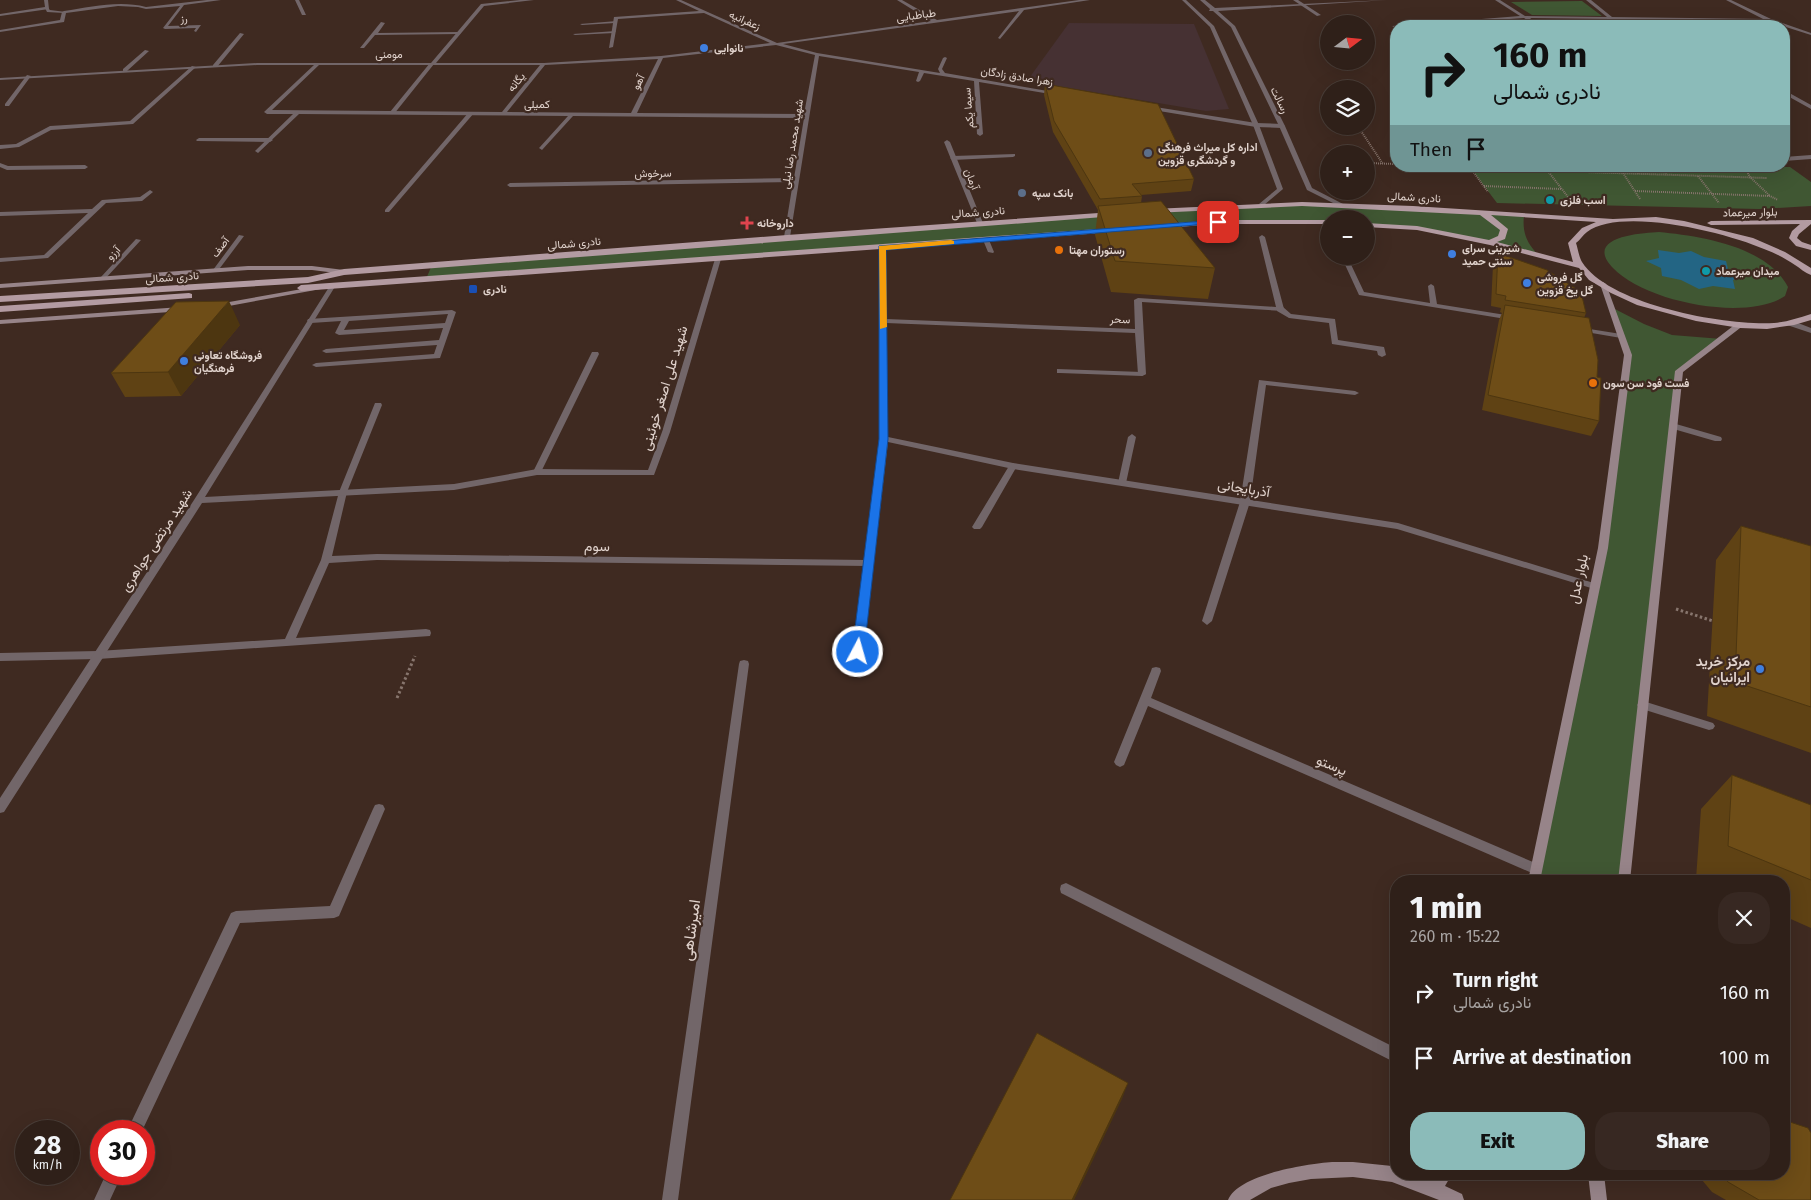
<!DOCTYPE html>
<meta charset="utf-8">
<style>
body{margin:0;font-family:"Fira Sans",Vazirmatn,sans-serif;background:#372822;color:#f1f3f6;height:100vh;display:flex;flex-direction:column;font-size:19px;white-space:nowrap}
*{box-sizing:border-box;margin:0}
p{font-size:16px;color:#a7a3a2}
.icon{flex:none;width:28px;height:28px;fill:none;stroke:currentColor;stroke-width:2;stroke-linecap:round;stroke-linejoin:round}
.map{position:relative;flex:1;overflow:hidden}
.details{position:absolute;left:1390px;top:875px;width:400px;height:305px;display:flex;flex-direction:column;background:#2f2019;border-radius:20px;box-shadow:0 5px 20px #0002,0 0 0 1px #4a3e38}
.details>*{flex:none}
.guide{position:absolute;left:1390px;top:20px;width:400px;height:152px;border-radius:20px;box-shadow:0 5px 20px #0002,0 0 0 1px #4a3e38;background:#8bbbb9;color:#111;overflow:hidden}
.needle{width:32px;rotate:74deg}
.buttons{position:absolute;left:1320px;top:15px;display:grid;gap:10px}
.buttons a{display:grid;place-items:center;width:55px;height:55px;border-radius:50%;background:#2f2019;box-shadow:0 5px 20px #0002,0 0 0 1px #4a3e38;font-size:25px}
.speed{position:absolute;left:15px;top:1120px;display:flex;gap:10px;font-size:25px;font-weight:700;text-align:center}
.speed>*{display:grid;place-content:center;width:65px;height:65px;border-radius:50%;background:#2f2019;box-shadow:0 5px 20px #0002,0 0 0 1px #4a3e38;line-height:1}
.speed small{font-size:12px;font-weight:400}
.speed .limit{border:8px solid #d22;background:#fff;color:#111}
.pin{position:absolute;display:grid;place-items:center;width:42px;height:42px;color:#fff;margin:-21px;border-radius:10px;box-shadow:0 2px 8px #0006}
.me{position:absolute;width:55px;margin:-28px;rotate:6deg;stroke-linejoin:round;filter:drop-shadow(0 0 4px #0008)}
.turn{display:flex;align-items:center;gap:18px;height:105px;padding:0 20px;font-size:22px}
.turn .icon{width:65px;height:65px;stroke-width:2.5}
.turn b{display:block;font-size:35px;line-height:42px}
.then{display:flex;align-items:center;height:48px;padding:0 20px;background:#0003;gap:10px;font-size:19px}
.round{display:grid;place-items:center;flex:none;width:52px;height:52px;border-radius:20px;background:#372822}
.head{display:flex;align-items:center;justify-content:space-between;height:85px;padding:0 20px}
h1{font-size:30px;font-weight:800;line-height:38px}
.cta{display:flex;gap:10px;margin-top:auto;padding:10px 20px}
.cta a{flex:1;height:58px;border-radius:20px;background:#8bbbb9;color:#111;font-size:20px;font-weight:800;line-height:58px;text-align:center}
.cta a+a{background:#372822;color:#f1f3f6}
ul{padding:0;list-style:none}
li{display:flex;align-items:center;gap:15px;height:65px;padding:0 20px}
li div{flex:1}
li b{display:block;font-size:19px}
li em{font-style:normal}
.map>svg:first-child{display:block}
.education{fill:#463133}
.green{fill:#405733}
.water{fill:#236584}
.lines{fill:none;stroke-linecap:round;stroke-linejoin:round}
.path-far2{stroke:#87756d;stroke-width:1;stroke-dasharray:1 1;stroke-linecap:butt}
.path-far1{stroke:#87756d;stroke-width:2;stroke-dasharray:1 1;stroke-linecap:butt}
.path{stroke:#87756d;stroke-width:3;stroke-dasharray:2.5 2.5;stroke-linecap:butt}
.service{fill:#726669;fill-rule:evenodd}
.minor{fill:#726669;fill-rule:evenodd}
.tertiary{fill:#726669;fill-rule:evenodd}
.secondary{fill:#978489;fill-rule:evenodd}
.primary{fill:#b39ba2;fill-rule:evenodd}
.wall{fill:#5f4214}
.shaded-wall{fill:#4d3610}
.building{fill:#6e4d17;stroke:#4d3610}
.route{fill:#1a73e8;stroke:#114b97}
.slow{fill:#f59e0b}
.shop-dot{fill:#3f7fe0;stroke:#3f2a21;stroke-width:2}
.service-dot{fill:#5c6f8a;stroke:#3f2a21;stroke-width:2}
.culture-dot{fill:#0f9aa8;stroke:#3f2a21;stroke-width:2}
.health-dot{fill:#e0444e;stroke:#3f2a21;stroke-width:2}
.food-dot{fill:#e8710a;stroke:#3f2a21;stroke-width:2}
.transit-dot{fill:#1a4fb4;stroke:#3f2a21;stroke-width:2}
.labels{text-anchor:middle;stroke-width:4.5;stroke-linejoin:round;paint-order:stroke}
.far-street-label{font-size:11px;fill:#e1d3cd;stroke:#3f2a21}
.far-poi-label{font-size:11px;font-weight:bold;fill:#e1d3cd;stroke:#3f2a21;text-anchor:start}
.street-label{font-size:14px;fill:#e1d3cd;stroke:#3f2a21}
.poi-label{font-size:14px;font-weight:bold;fill:#e1d3cd;stroke:#3f2a21;text-anchor:end}
.near-street-label{font-size:16px;fill:#e1d3cd;stroke:#3f2a21}
</style>
<div class="map">
<svg width="1811" height="1200" viewBox="0 0 1811 1200">
<rect width="100%" height="100%" fill="#3f2a21"/>
<path class="education" d="M1069,23L1194,24L1229,109L1206,111L1027,81Z"/>
<path class="green" d="M1582,1L1602,16L1532,15L1511,2Z
M1469,166L1790,167L1811,182V206L1759,209L1497,203Z
M1302,204L1524,215C1522,233 1527,243 1538,255L1417,228L1366,225V219H1329V222H1218L426,279L432,265L1205,207Z
M1659,232C1700,236 1767,246 1788,287L1785,296C1746,322 1645,302 1613,268C1583,237 1640,233 1659,232Z
M1611,307L1644,324L1672,335L1722,339L1679,371L1624,881H1534L1603,548L1628,355Z"/>
<path class="water" d="M1658,250L1679,253L1691,251L1704,257L1726,261L1728,269L1744,277L1733,280L1735,289L1713,286L1699,289L1681,280L1662,276L1661,268L1646,261L1659,258Z"/>
<g class="lines">
<path class="path-far2" d="M1357,126L1361,132"/>
<path class="path-far1" d="M1361,131L1383,164
M1366,163L1396,164
M1469,166L1488,192
M1504,166L1520,167L1523,170L1767,178
M1544,166L1568,197
M1633,166L1639,173
M1659,166L1666,174
M1744,166L1750,177L1770,196
M1623,173L1640,199
M1698,176L1719,203
M1484,186L1561,189
M1635,191L1770,196L1778,200"/>
<path class="path" d="M1676,609L1713,621
M397,698L415,656"/>
<path class="service" d="M47,7L50,10L66,12L64,13L47,12L45,8Z
M617,21L615,23L582,25L580,24Z
M381,22L385,23L378,33L459,32L461,33L459,34L375,35L364,48H360Z
M616,31L614,33L575,35L573,34Z
M240,33L244,34L217,67H213V65Z
M145,50L149,51L127,71H123V69Z
M430,63L434,64L394,114H390V112Z
M192,66L196,67L133,124L51,130L19,147L0,149V145L16,144L50,126L130,121Z
M27,75L31,76L9,106H5V104Z
M469,112L474,113L389,212H385V210Z
M199,138H270L273,140L270,142L197,141L196,140Z
M1015,154V156L1013,157L953,160L950,158L953,156Z
M0,163L8,166L85,165L88,167L85,169L7,170L0,167Z
M150,190L153,192L142,201L106,203L48,258L0,262V258L44,255L88,213L0,216V212L92,209L102,200L140,197Z
M984,239L989,240L994,252L993,253L988,252L983,240Z
M1341,256H1347L1364,292L1430,303L1428,286L1431,284L1434,286L1437,304L1512,316L1516,318L1512,320L1359,295Z
M1277,307H1283L1291,314L1335,319L1338,340L1384,347L1386,355L1382,357L1378,355L1377,351L1332,344L1329,323L1289,318L1277,311Z
M452,310L456,312L440,358L316,367L312,365L316,363L434,354L437,345L326,353L322,351L326,349L439,340L443,328L339,335L335,333L341,321L311,323L307,321L308,319ZM448,314L445,323L344,330L349,321Z
M1577,327L1621,334L1625,336L1621,338L1580,331H1577Z
M592,352H598L599,354L541,472L537,475L534,474L533,472Z
M1057,369L1142,372L1146,374L1142,376L1060,373H1057Z
M1259,380L1355,391L1359,393L1355,395L1266,385L1250,502L1212,621L1207,625L1202,621L1240,502Z
M375,403H381L382,405L347,492L332,556L377,554L868,560L873,563L868,566L377,560L329,563L296,638L426,629L430,630L431,633L430,636L98,659L0,661V653L98,651L285,639L321,560L339,492Z
M1670,424H1676L1721,437L1722,439L1721,441H1715L1670,428Z
M1132,434L1136,437L1126,483L1122,486L1118,483L1128,437Z
M1013,463L1017,466L982,527L980,529H974L972,527L1009,466Z
M1643,701L1713,723L1715,726L1713,729L1709,730L1639,708L1637,705L1639,702Z
M379,804L383,805L385,809L339,916L334,918L240,923L142,1131H127L231,913L236,911L330,906L373,809L375,805Z
M1066,883L1396,1048V1063L1061,893L1060,889L1061,885Z
M106,1174H122L110,1200H94Z"/>
<path class="minor" d="M44,0H48L49,9L0,16V14L45,7Z
M207,0H221L184,5L168,26L201,25L196,32L194,31L196,28L165,29L163,28L180,6L146,9L138,7L118,6L66,13L64,22L0,32V30L60,20L62,12L64,11C91,7 119,0 146,7Z
M295,0H299L306,15H302Z
M520,0H534L484,6L436,63H544L661,56L770,43L704,13L618,19L613,47L609,48L614,17L699,11L676,0H681L777,43L931,21L897,0H902L937,20L1079,0H1090L1024,10L1000,39L998,38L1019,11L783,44L817,53L940,73L938,69L943,58L945,57L947,58L942,69L945,73L1059,93L1056,95L979,82L983,134L980,136L977,134L974,81L924,73L920,81L918,82L916,81L919,72L819,56L790,237L787,239L784,237L793,182L510,187L507,185L510,183L794,178L804,118L573,116L542,150L539,148L540,147L568,116L299,114L258,153L255,151L256,150L293,114H267L264,112L314,65H257L0,80V78L257,63H431L481,4ZM776,45L815,55L804,114L637,113L663,58ZM658,59L631,113L507,112L545,65ZM319,65H540L502,112L272,110Z
M1293,0H1298L1321,15L1317,16Z
M1495,0H1500L1525,16L1607,17L1586,0H1591L1612,17L1769,19L1771,20L1769,21L1530,18L1541,26H1536L1524,18L1394,27L1392,26L1520,16Z
M1784,90L1811,105V109L1784,94Z
M1149,106L1256,123L1282,124L1285,126L1282,128L1256,127L1147,109V107Z
M947,140L950,142L983,223L982,224L977,223L944,142Z
M239,235L244,236L217,272H213V270Z
M1262,235L1265,237L1284,309L1283,311L1142,302L1146,374L1142,376L1138,374L1135,333L886,323L888,437L1013,463L1398,523L1597,584L1599,586L1597,588H1591L1397,529L1013,469L888,442L863,652L862,655H854L853,652L880,439V247L885,248L886,319L1135,329L1134,300L1138,298L1276,307L1259,237Z
M136,239L141,240L105,279H101V277Z
M718,257L721,259L670,432L654,475H537L454,490L202,503L4,812L0,813V798L194,500L331,284L336,285L205,497L454,484L537,469L648,470L662,432L715,259Z
M1787,321H1793L1811,328V333L1787,325Z
M744,660L748,661L749,664L678,1200H662L739,664L740,661Z
M1156,667L1160,668L1161,671L1151,698L1540,865L1542,869L1540,873L1536,875L1532,873L1148,706L1124,765L1120,767L1116,765L1114,762L1151,671L1152,668Z"/>
<path class="tertiary" d="M1182,0H1186L1214,26L1259,125L1283,189L1264,205L1259,204L1277,189L1253,125L1210,27Z
M1200,0H1205L1215,8L1387,0L1218,11L1235,26L1285,126L1312,188L1343,204V206H1339L1307,190L1279,126L1231,27L1213,11H1209L1210,9Z
M1726,0H1731L1771,19L1811,33V35L1767,21Z
M1811,155V159L1784,161V157Z"/>
<path class="secondary" d="M248,266H312L344,270L347,272L344,274L312,270H248L0,288V284Z
M1603,282L1606,284L1632,355L1608,548L1540,881H1528L1598,548L1624,355L1600,284Z
M319,286L322,288L321,289L218,308L214,306L218,304Z
M181,307H184V311L0,324V320Z
M1737,323H1740L1744,325L1683,372L1630,881H1618L1675,371Z
M1332,1162H1353L1392,1166L1396,1167V1174H1415L1431,1180L1435,1174H1452L1445,1186L1462,1194L1464,1200H1439L1392,1182L1353,1177L1311,1179L1289,1183L1271,1188L1250,1200H1228C1239,1174 1307,1164 1332,1162Z
M1588,1174H1604L1607,1200H1591Z"/>
<path class="primary" d="M1302,202L1413,206L1613,219L1656,217L1684,221L1753,238L1785,252L1811,268V275C1805,273 1800,268 1795,265C1785,258 1775,253 1764,249C1728,233 1621,206 1587,232C1583,235 1580,240 1576,243C1578,249 1579,257 1582,262C1609,305 1726,326 1774,323C1787,322 1798,318 1811,314V320L1794,325L1767,329L1740,328L1696,321L1637,305L1611,293L1589,280L1579,268L1490,245L1417,230L1366,227V223L1417,226L1489,240L1498,236L1500,230L1480,215L1302,206L1153,213L1149,211L1153,209ZM1491,215L1596,222L1582,228L1568,243L1573,262L1497,242L1505,239L1508,229Z
M1113,212H1116V216L344,275L308,283L0,302V296L308,277L344,269L787,235Z
M1218,220H1329V224H1218L1164,228L1160,226L1164,224Z
M1811,220V224L1799,234L1797,238L1802,242L1811,245V250L1796,246L1789,238L1792,231L1800,224L1711,225L1707,223L1711,221Z
M1112,228L1116,230L1115,232L301,291L297,288L301,285Z
M189,293L192,294V298L0,312V306Z"/>
</g>
<path class="wall" d="M1045,84L1194,179L1191,191L1141,195L1142,196L1141,203L1215,268L1208,299L1111,292L1095,235L1098,210L1053,132L1044,95Z
M1498,253L1586,313L1584,318L1597,377L1599,421L1591,436L1482,410L1499,320L1502,313L1500,312L1501,308L1491,306L1493,265Z
M240,325L181,396L125,397L111,373Z
M1741,526L1811,546V753L1707,716L1716,560Z
M1732,775L1811,805V928L1784,916V881H1701L1696,879L1701,809Z
M1697,1174H1784L1811,1200H1726L1712,1192Z"/>
<path class="shaded-wall" d="M229,301L240,325L181,396L168,372Z
M1128,1083L1122,1099L1074,1200H1072Z"/>
<path class="building" d="M1045,84L1158,104L1194,179L1132,184L1142,196L1100,199L1054,121Z
M1161,201L1215,268L1115,261L1098,206Z
M1498,253L1547,270L1581,292L1586,313L1505,300L1506,296L1496,294Z
M229,301L168,372L111,373L176,302Z
M1505,305L1589,318L1598,360L1597,377L1601,378L1599,421L1488,395Z
M1741,526L1811,546V707L1735,682Z
M1732,775L1811,805V880L1728,846Z
M1037,1033L1128,1083L1072,1200H950Z
M1784,1120L1808,1128L1811,1133V1200H1759L1728,1182L1721,1174H1784Z"/>
<path class="route" d="M1218,220L1222,222L1221,223L886,250L888,439L864,652L862,655H854L852,652L879,439V246Z"/>
<path class="slow" d="M951,240L954,241V244L886,250L887,327L880,329L879,246Z"/>
<g class="shop-dot">
<circle cx="704" cy="48" r="5"/>
<circle cx="1452" cy="254" r="5"/>
<circle cx="1527" cy="283" r="5"/>
<circle cx="184" cy="361" r="5"/>
<circle cx="1760" cy="669" r="5"/>
</g>
<g class="service-dot">
<circle cx="1148" cy="153" r="5"/>
<circle cx="1022" cy="193" r="5"/>
</g>
<g class="culture-dot">
<circle cx="1550" cy="200" r="5"/>
<circle cx="1706" cy="271" r="5"/>
</g>
<path class="health-dot" d="M744.5 215.5h5v5h5v5h-5v5h-5v-5h-5v-5h5z"/>
<g class="food-dot">
<circle cx="1059" cy="250" r="5"/>
<circle cx="1593" cy="383" r="5"/>
</g>
<rect class="transit-dot" x="468" y="284" width="10" height="10" rx="2.5"/>
<g class="labels">
<g class="far-street-label">
<text transform="translate(916 15) rotate(-8)" y="4">طباطبایی</text>
<text transform="translate(184 18) rotate(-3)" y="4">رز</text>
<text transform="translate(745 20) rotate(24)" y="4">زعفرانیه</text>
<text x="389" y="58">مومنی</text>
<text transform="translate(1017 76) rotate(9)" y="4">زهرا صادق زادگان</text>
<text transform="translate(516 82) rotate(-51)" y="4">یگانه</text>
<text transform="translate(638 82) rotate(-64)" y="4">آهو</text>
<text transform="translate(1280 100) rotate(64)" y="4">رسالت</text>
<text x="537" y="108">کمیلی</text>
<text transform="translate(968 108) rotate(-95)" y="4">سیما یکم</text>
<text transform="translate(792 144) rotate(-81)" y="4">شهید محمد رضا نیلی</text>
<text transform="translate(653 173) rotate(-1)" y="4">سرخوش</text>
<text transform="translate(972 179) rotate(68)" y="4">آرمان</text>
<text transform="translate(1414 197) rotate(3)" y="4">نادری شمالی</text>
<text transform="translate(978 212) rotate(-4)" y="4">نادری شمالی</text>
<text transform="translate(1750 212) rotate(-1)" y="4">بلوار میرعماد</text>
<text transform="translate(574 243) rotate(-5)" y="4">نادری شمالی</text>
<text transform="translate(220 247) rotate(-53)" y="4">آصف</text>
<text transform="translate(113 253) rotate(-48)" y="4">آرزو</text>
<text transform="translate(172 277) rotate(-4)" y="4">نادری شمالی</text>
<text transform="translate(1120 319) rotate(2)" y="4">سحر</text>
</g>
<g class="far-poi-label">
<text x="714" y="52">نانوایی</text>
<text x="1158" y="151">اداره کل میراث فرهنگی<tspan x="1158" dy="13">و گردشگری قزوین</tspan></text>
<text x="1032" y="197">بانک سپه</text>
<text x="1560" y="204">اسب فلزی</text>
<text x="757" y="227">داروخانه</text>
<text x="1462" y="252">شیرینی سرای<tspan x="1462" dy="13">سنتی حمید</tspan></text>
<text x="1069" y="254">رستوران مهتا</text>
<text x="1716" y="275">میدان میرعماد</text>
<text x="1537" y="281">گل فروشی<tspan x="1537" dy="13">گل یخ قزوین</tspan></text>
<text x="483" y="293">نادری</text>
<text x="194" y="359">فروشگاه تعاونی<tspan x="194" dy="13">فرهنگیان</tspan></text>
<text x="1603" y="387">فست فود سن سون</text>
</g>
<g class="street-label">
<text transform="translate(664 388) rotate(-73)" y="5">شهید علی اصغر خوئینی</text>
<text transform="translate(1244 488) rotate(9)" y="5">آذربایجانی</text>
<text transform="translate(156 540) rotate(-57)" y="5">شهید مرتضی جواهری</text>
<text transform="translate(597 546) rotate(1)" y="5">سوم</text>
<text transform="translate(1578 579) rotate(-78)" y="5">بلوار عدل</text>
<text transform="translate(1332 765) rotate(23)" y="5">پرستو</text>
</g>
<g class="poi-label">
<text x="1750" y="666">مرکز خرید<tspan x="1750" dy="16">ایرانیان</tspan></text>
</g>
<g class="near-street-label">
<text transform="translate(690 930) rotate(-82)" y="6">امیرشاهی</text>
</g>
</g>
</svg>
<div class="buttons">
<a><svg class="needle" viewBox="-14 -14 28 28"><path d="M0-13l5 13h-10z" fill="#e53935"/><path d="M0 13l5-13h-10z" fill="#a7a3a2"/></svg></a>
<a><svg class="icon" aria-label="layers" viewBox="0 0 24 24"><path d="M12 4l9 5-9 5-9-5zM3 14l9 5 9-5"/></svg></a>
<a>+</a>
<a>−</a>
</div>
<div class="speed"><div>28<small>km/h</small></div><div class="limit">30</div></div>
<div class="pin" style="left:1218px;top:222px;background:#d93025"><svg class="icon" aria-label="arrive" viewBox="0 0 24 24"><path d="M6 21V4h12l-3 4 3 4H6"/></svg></div>
<svg class="me" style="left:858px;top:652px" viewBox="-20 -20 40 40"><circle r="17" fill="#1a73e8" stroke="#fff" stroke-width="3"/><path d="M0-11L8 9 0 5-8 9z" fill="#fff"/></svg>
<div class="guide">
<div class="turn"><svg class="icon" aria-label="right" viewBox="0 0 24 24"><path d="M7 20v-9h11M14 6l5 5-5 5"/></svg><div><b>160 m</b>نادری شمالی</div></div>
<div class="then">Then<svg class="icon" aria-label="arrive" viewBox="0 0 24 24"><path d="M6 21V4h12l-3 4 3 4H6"/></svg></div>
</div>
<section class="details">
<div class="head"><div><h1>1 min</h1><p>260 m · 15:22</p></div><a class="round"><svg class="icon" aria-label="close" viewBox="0 0 24 24"><path d="M6 6l12 12M18 6L6 18"/></svg></a></div>
<ul>
<li><svg class="icon" aria-label="right" viewBox="0 0 24 24"><path d="M7 20v-9h11M14 6l5 5-5 5"/></svg><div><b>Turn right</b><p>نادری شمالی</p></div><em>160 m</em></li>
<li><svg class="icon" aria-label="arrive" viewBox="0 0 24 24"><path d="M6 21V4h12l-3 4 3 4H6"/></svg><div><b>Arrive at destination</b></div><em>100 m</em></li>
</ul>
<div class="cta"><a>Exit</a><a>Share</a></div>
</section>
</div>
